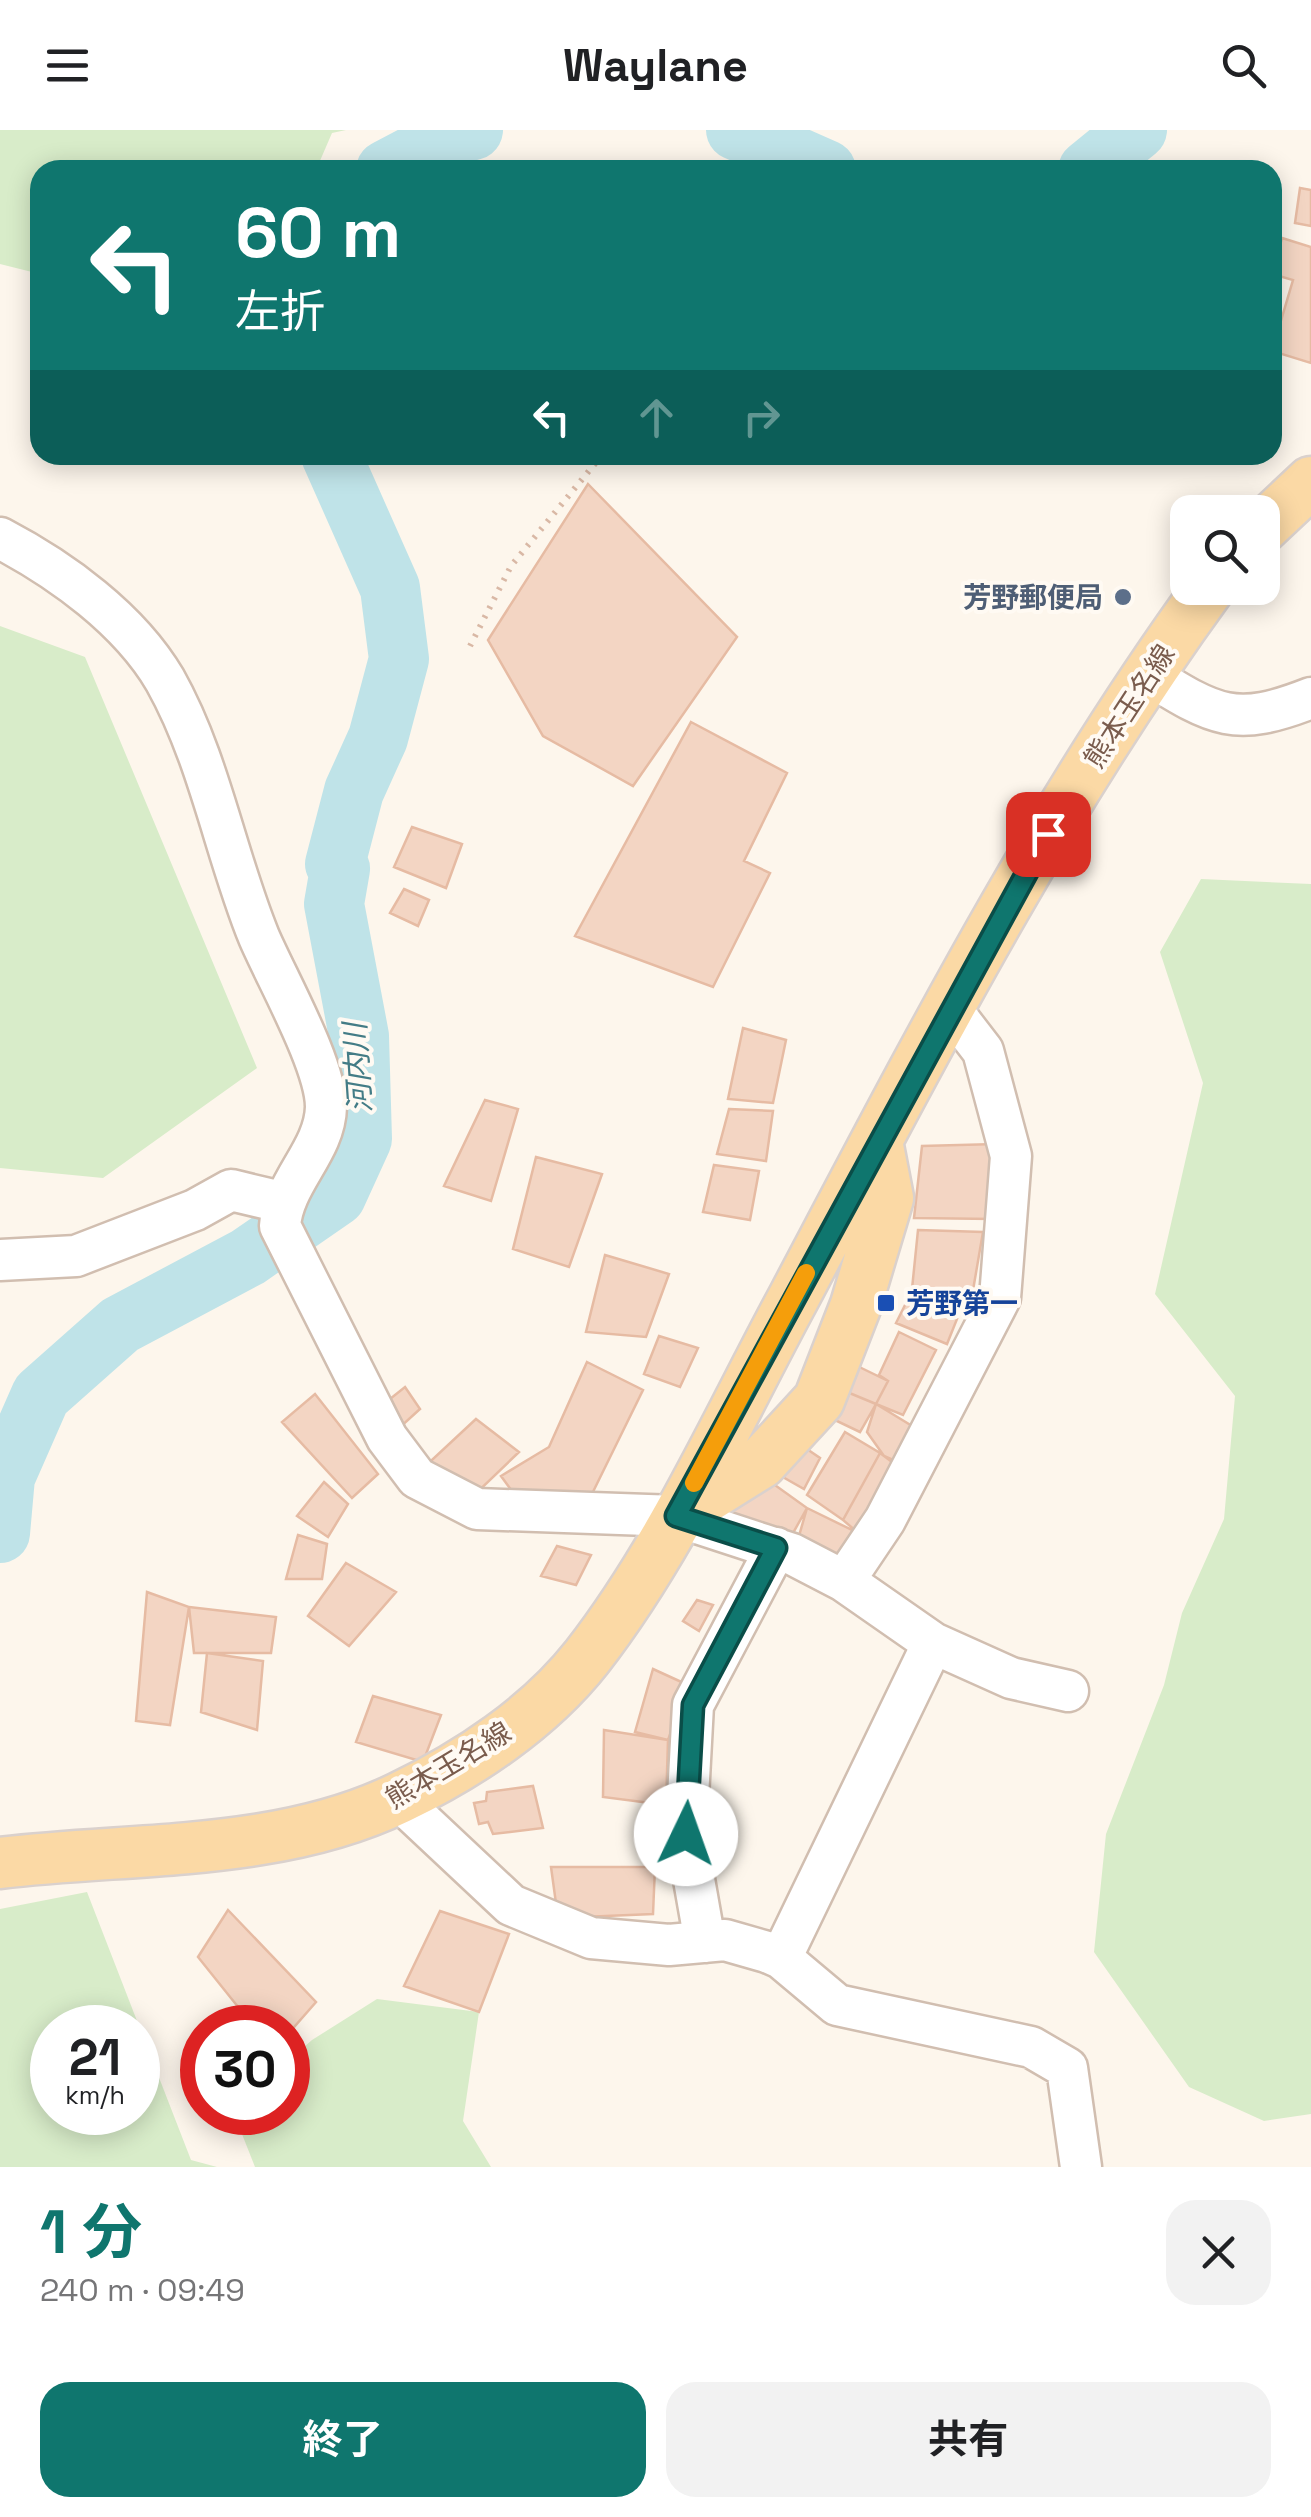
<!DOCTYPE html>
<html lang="ja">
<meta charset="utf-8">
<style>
body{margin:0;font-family:"Space Grotesk","Noto Sans JP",sans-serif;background:#f2f2f2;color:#202124;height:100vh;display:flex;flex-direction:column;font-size:38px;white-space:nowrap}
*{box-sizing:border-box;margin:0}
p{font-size:32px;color:#757577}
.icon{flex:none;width:55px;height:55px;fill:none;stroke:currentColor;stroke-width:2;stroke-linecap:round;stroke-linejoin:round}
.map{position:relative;height:2037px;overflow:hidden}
.drawer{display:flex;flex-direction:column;background:#fff;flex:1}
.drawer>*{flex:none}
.top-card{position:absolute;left:30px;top:30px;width:1252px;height:305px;border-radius:30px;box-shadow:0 5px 25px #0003;background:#0f766e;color:#fff;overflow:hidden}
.fabs{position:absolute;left:1170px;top:365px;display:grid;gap:20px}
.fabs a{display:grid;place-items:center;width:110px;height:110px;border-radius:20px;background:#fff;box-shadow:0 5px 25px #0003;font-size:50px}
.speed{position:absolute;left:30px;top:1875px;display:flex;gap:20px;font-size:50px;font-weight:700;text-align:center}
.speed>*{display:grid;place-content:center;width:130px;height:130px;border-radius:50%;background:#fff;box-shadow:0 5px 25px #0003;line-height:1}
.speed small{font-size:25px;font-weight:400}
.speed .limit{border:15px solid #d22;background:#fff;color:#111}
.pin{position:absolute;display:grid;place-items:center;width:85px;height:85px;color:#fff;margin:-42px;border-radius:20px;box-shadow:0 5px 15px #0006}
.me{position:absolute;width:110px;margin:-55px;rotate:3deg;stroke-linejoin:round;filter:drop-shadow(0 0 8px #0008)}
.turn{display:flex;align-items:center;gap:35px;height:210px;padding:0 40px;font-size:45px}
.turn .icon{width:130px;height:130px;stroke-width:2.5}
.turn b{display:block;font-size:70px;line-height:85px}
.lanes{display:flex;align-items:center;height:95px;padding:0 40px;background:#0003;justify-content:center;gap:50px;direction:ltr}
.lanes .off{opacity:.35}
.round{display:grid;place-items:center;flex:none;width:105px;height:105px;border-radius:30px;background:#f2f2f2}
.head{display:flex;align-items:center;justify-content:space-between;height:170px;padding:0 40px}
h1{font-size:60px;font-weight:700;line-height:75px;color:#0f766e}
.action{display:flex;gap:20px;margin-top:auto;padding:20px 40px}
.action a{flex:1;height:115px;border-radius:30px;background:#0f766e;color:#fff;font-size:40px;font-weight:700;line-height:115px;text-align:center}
.action a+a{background:#f2f2f2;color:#202124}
header{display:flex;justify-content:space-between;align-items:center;height:130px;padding:0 40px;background:#fff;font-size:45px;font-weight:700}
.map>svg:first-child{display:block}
.green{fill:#d8ecc9;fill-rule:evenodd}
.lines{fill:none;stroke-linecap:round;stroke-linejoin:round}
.river{stroke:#bfe3e8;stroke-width:60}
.building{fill:#f3d5c3;stroke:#e6bba3;stroke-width:2.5}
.minor-casing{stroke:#d1beb0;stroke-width:45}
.major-casing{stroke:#dad1cd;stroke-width:55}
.path{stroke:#d9b8a5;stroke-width:6;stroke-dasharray:2.5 8;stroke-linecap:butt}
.minor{stroke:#fff;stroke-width:40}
.major{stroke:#fbd9a5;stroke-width:50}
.route-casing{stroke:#0a4d48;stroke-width:25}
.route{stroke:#0f766e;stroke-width:18}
.slow{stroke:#f59e0b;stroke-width:18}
.service-dot{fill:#5c6f8a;stroke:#fffaf3;stroke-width:4}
.transit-dot{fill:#1a4fb4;stroke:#fffaf3;stroke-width:4}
.labels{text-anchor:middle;stroke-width:8;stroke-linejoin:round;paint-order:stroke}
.service-label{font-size:28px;font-weight:bold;fill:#4e5e75;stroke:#fffaf3;text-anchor:end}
.street-label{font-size:28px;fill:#7a5c4d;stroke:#fffaf3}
.transit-label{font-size:28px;font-weight:bold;fill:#164399;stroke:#fffaf3;text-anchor:start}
.water-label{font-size:30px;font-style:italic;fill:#437c86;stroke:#fffaf3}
</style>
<header><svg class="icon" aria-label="menu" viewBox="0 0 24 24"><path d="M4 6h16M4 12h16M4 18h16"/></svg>Waylane<svg class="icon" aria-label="search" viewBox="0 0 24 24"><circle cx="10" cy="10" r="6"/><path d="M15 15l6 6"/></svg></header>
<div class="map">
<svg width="1311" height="2037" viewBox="0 0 1311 2037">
<rect width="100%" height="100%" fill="#fdf6ec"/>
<path class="green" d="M0,0H346L332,3L316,40H40V144L0,134Z
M0,496L85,527L257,938L103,1048L0,1038Z
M1201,749L1311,754V1984L1264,1991L1189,1957L1094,1822L1106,1704L1164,1555L1182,1483L1224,1389L1235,1266L1155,1164L1203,953L1160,822Z
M87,1762L191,2030L217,2037H0V1779ZM52,1898H138V1982H52Z
M377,1869L479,1882L463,1991L491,2037H255L238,1994L245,1983L288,1982V1931L312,1910Z"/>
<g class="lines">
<path class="river" d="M736,0L826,40
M386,40L449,7L473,0
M1088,40L1137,0
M0,1403L5,1347L41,1265L120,1195L248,1127L336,1066L362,1009L359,906L334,774L340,739L335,734L354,661L378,608L399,529L390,458L331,325"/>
</g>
<path class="building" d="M1300,58L1311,60V96L1295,93Z
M1282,108L1311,117V233L1272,221L1293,150L1272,144Z
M588,354L737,507L633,656L543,606L488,510Z
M691,592L787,643L744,731L770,743L713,857L575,806Z
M412,697L462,714L446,758L394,737Z
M404,759L429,770L418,796L390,783Z
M743,898L786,910L773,973L728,969Z
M485,970L518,979L491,1071L444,1056Z
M729,979L773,981L766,1031L717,1024Z
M996,1014L993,1089L914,1088L922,1016Z
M536,1027L602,1044L569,1137L513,1119Z
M714,1035L759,1041L750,1090L703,1082Z
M918,1100L983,1102L972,1166L912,1159Z
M605,1125L669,1144L646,1207L586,1202Z
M908,1169L957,1189L947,1214L896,1193Z
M899,1202L936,1220L903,1285L876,1274L888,1251L879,1245Z
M659,1206L698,1218L680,1257L644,1244Z
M847,1231L888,1251L876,1274L835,1257Z
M587,1232L643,1260L588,1372L517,1368L501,1346L549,1317Z
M405,1257L420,1279L397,1300L380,1277Z
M835,1257L876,1274L860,1302L820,1283Z
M315,1264L378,1344L352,1368L282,1292Z
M876,1274L917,1299L900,1333L884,1326L867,1302Z
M476,1289L519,1322L466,1373L420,1341Z
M845,1302L880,1323L843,1390L807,1365Z
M801,1315L820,1328L804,1359L774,1342Z
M880,1323L900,1338L863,1407L843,1390Z
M761,1345L807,1378L788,1412L723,1379Z
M324,1352L348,1374L328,1407L297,1386Z
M807,1378L854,1401L834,1434L797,1413Z
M298,1405L327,1414L322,1449H286Z
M557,1416L591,1425L576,1455L541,1446Z
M346,1433L396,1462L349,1516L308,1486Z
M147,1462L189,1477L170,1595L136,1591Z
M697,1470L713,1475L699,1501L683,1491Z
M189,1477L276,1487L271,1523H194Z
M207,1523L263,1531L257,1600L201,1582Z
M653,1539L688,1555L668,1610L635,1602Z
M373,1566L441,1585L423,1632L356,1612Z
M604,1600L668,1610L666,1675L603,1667Z
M533,1656L543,1698L493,1704L488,1692L479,1694L474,1673L486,1671L487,1662Z
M551,1737H655L653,1784L558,1788Z
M228,1780L316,1872L288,1904V1898H255L198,1827Z
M440,1781L509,1804L479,1882L404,1856Z"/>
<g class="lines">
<g class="minor-casing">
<path id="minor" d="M0,408C61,440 129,489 165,550C210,630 225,724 259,807C277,849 326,935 326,977C325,1021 283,1052 280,1096L387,1308L417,1348L477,1379L676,1386L792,1424L844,1451L933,1513L781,1828
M1149,545C1215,586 1235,598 1311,568
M0,1130L76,1126L195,1080L231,1060L281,1072
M844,1451L885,1390L1000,1168L1011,1026L983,921L950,878
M933,1513L1011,1548L1068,1561
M398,1669L511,1775L591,1808L669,1815L725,1810L767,1822L781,1828L837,1875L1031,1917L1067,1938L1081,2037
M705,1812L686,1704L693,1575L776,1418"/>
</g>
<g class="major-casing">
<path id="major" d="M1262,398L1311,352
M681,1383L761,1333L819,1270L856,1175L888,1068L877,1011
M0,1733C131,1717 277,1727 399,1668C468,1635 539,1588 587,1527C671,1419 729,1287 794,1167C922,925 1048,679 1209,458"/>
</g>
<path class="path" d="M470,516L511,436L602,325"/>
<use href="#minor" class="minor"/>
<use href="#major" class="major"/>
</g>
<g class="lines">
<g class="route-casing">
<path id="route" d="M686,1704L693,1575L776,1418L676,1386L1048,704"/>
</g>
<use href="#route" class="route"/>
<path class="slow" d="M694,1353L806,1143"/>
</g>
<circle class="service-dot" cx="1123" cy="467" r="10"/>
<rect class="transit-dot" x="876" y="1163" width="20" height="20" rx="5"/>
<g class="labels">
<g class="service-label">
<text x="1103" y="477">芳野郵便局</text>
</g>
<g class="street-label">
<text transform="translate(1129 576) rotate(-57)" y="10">熊本玉名線</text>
<text transform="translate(448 1635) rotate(-31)" y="10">熊本玉名線</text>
</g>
<g class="transit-label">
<text x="906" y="1183">芳野第一</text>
</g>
<g class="water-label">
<text transform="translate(358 938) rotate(-94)" y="10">河内川</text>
</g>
</g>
</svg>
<div class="fabs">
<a><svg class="icon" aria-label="search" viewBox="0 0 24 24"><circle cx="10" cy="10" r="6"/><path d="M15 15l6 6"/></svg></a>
</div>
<div class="speed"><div>21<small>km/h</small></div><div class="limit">30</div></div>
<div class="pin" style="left:1048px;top:704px;background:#d93025"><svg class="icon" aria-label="arrive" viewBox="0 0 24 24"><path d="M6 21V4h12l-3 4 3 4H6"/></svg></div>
<svg class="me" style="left:686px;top:1704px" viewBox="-20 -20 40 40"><circle r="19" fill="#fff"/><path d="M0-13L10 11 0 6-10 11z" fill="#0f766e"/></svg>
<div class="top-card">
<div class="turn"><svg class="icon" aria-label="left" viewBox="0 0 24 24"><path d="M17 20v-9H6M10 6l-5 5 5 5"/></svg><div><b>60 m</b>左折</div></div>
<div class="lanes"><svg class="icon" aria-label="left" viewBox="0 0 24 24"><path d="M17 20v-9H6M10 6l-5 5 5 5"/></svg><svg class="icon off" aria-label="ahead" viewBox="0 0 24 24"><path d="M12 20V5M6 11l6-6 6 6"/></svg><svg class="icon off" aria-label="right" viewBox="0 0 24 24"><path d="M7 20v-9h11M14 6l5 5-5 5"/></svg></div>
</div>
</div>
<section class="drawer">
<div class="head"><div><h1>1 分</h1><p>240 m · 09:49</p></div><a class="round"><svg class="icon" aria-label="close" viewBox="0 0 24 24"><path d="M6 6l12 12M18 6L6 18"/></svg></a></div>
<div class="action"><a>終了</a><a>共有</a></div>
</section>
